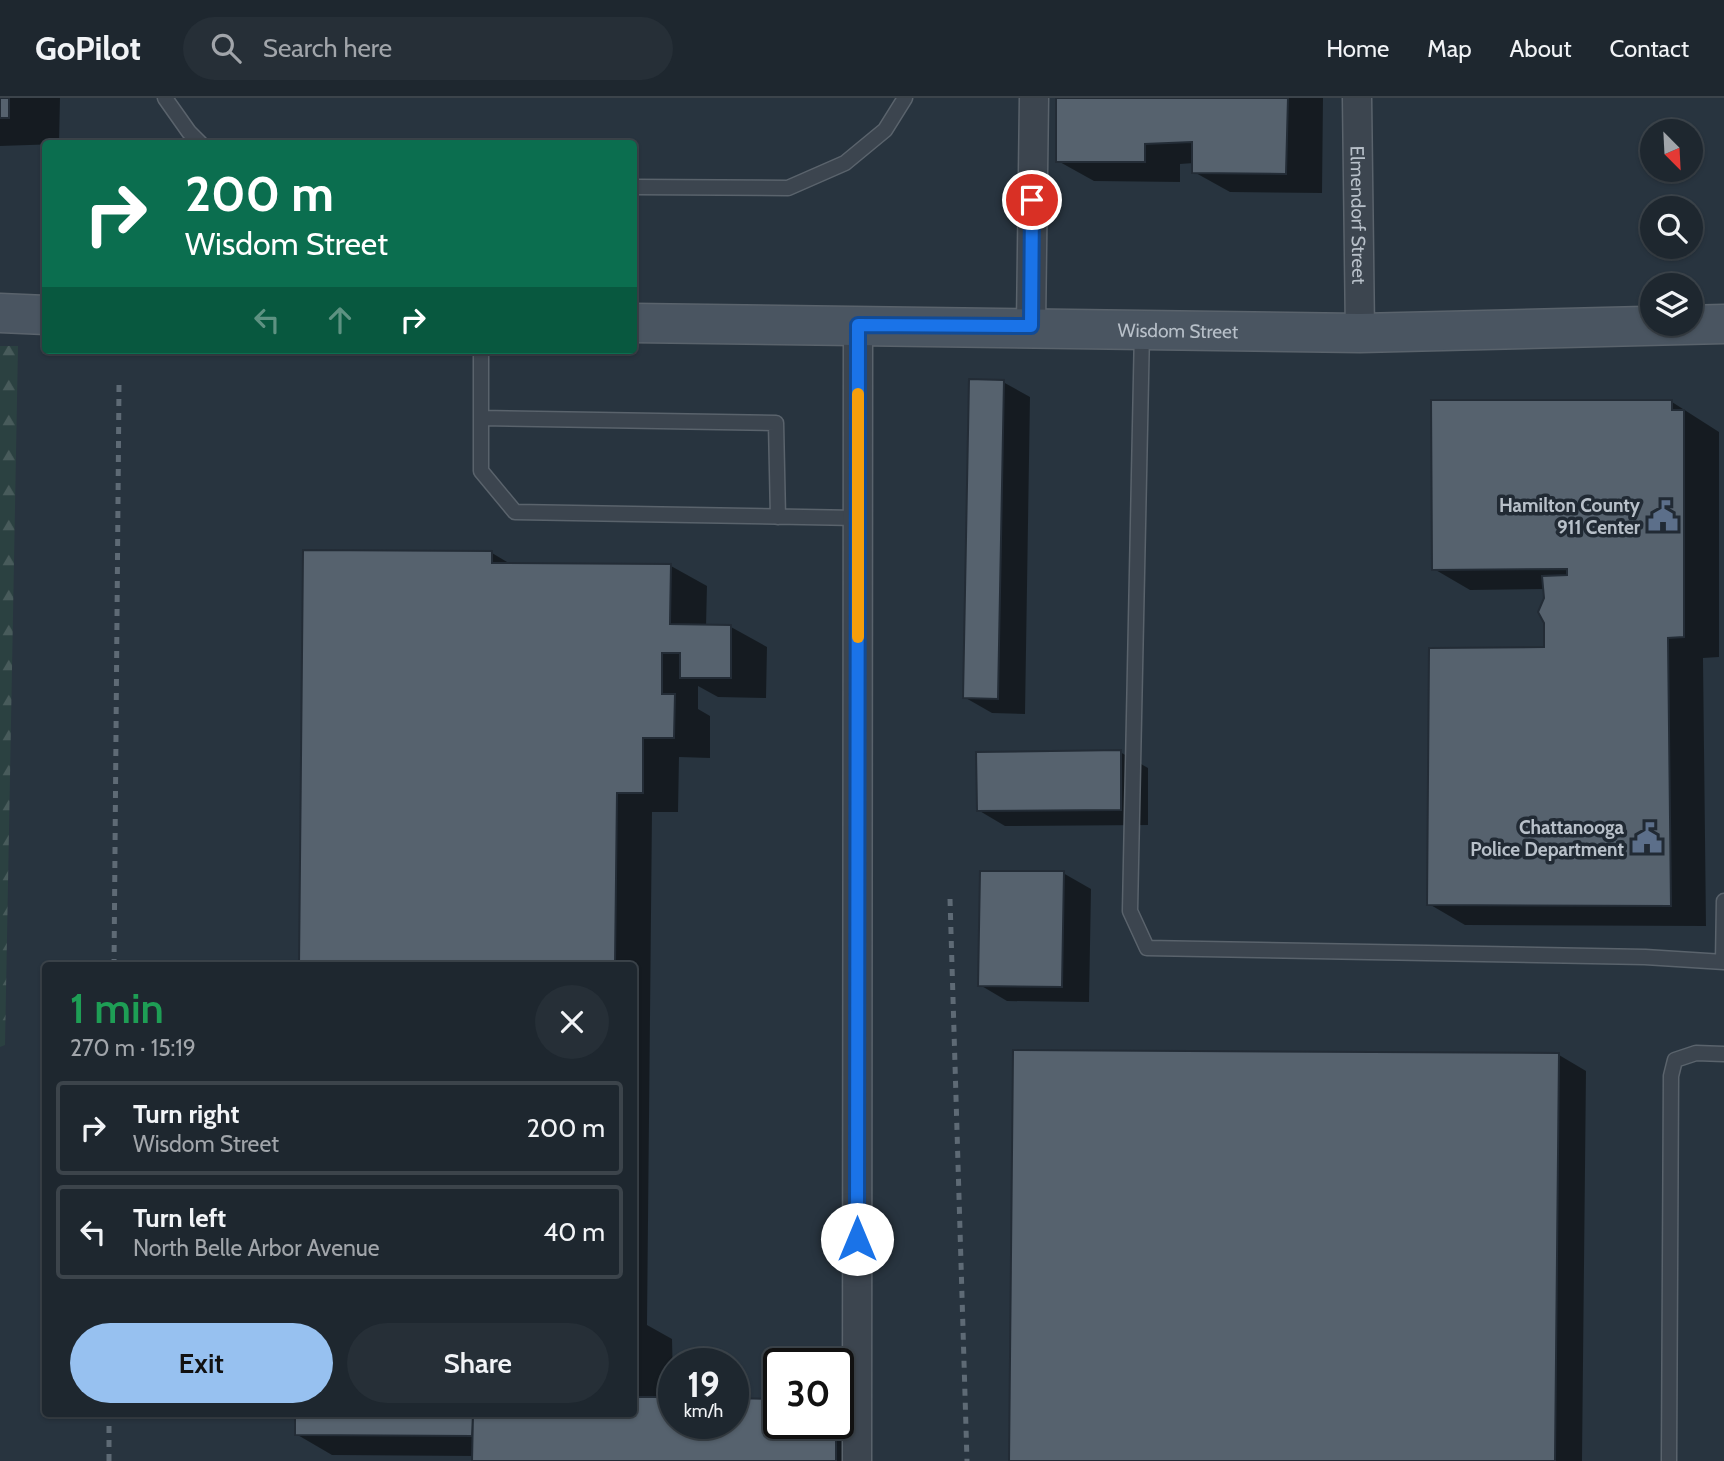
<!DOCTYPE html>
<meta charset="utf-8">
<style>
body{margin:0;font-family:Cabin,sans-serif;background:#262f37;color:#f1f3f6;height:100vh;display:flex;flex-direction:column;font-size:26px;white-space:nowrap}
*{box-sizing:border-box;margin:0}
p{font-size:23px;color:#a1a5aa}
.icon{flex:none;width:38px;height:38px;fill:none;stroke:currentColor;stroke-width:2;stroke-linecap:round;stroke-linejoin:round}
.map{position:relative;flex:1;overflow:hidden}
.drawer{position:absolute;left:42px;top:864px;width:595px;height:455px;display:flex;flex-direction:column;background:#1e272f;border-radius:7px;box-shadow:0 2px 5px #0004,0 0 0 2px #3c444b}
.drawer>*{flex:none}
.guide{position:absolute;left:42px;top:42px;width:595px;height:214px;border-radius:7px;box-shadow:0 2px 5px #0004,0 0 0 2px #3c444b;background:#0b6e4f;color:#fff;overflow:hidden}
.needle{width:46px;rotate:156deg}
.fabs{position:absolute;left:1640px;top:21px;display:grid;gap:14px}
.fabs a{display:grid;place-items:center;width:63px;height:63px;border-radius:50%;background:#1e272f;box-shadow:0 2px 5px #0004,0 0 0 2px #3c444b;font-size:35px}
.speed{position:absolute;left:658px;top:1250px;display:flex;gap:14px;font-size:35px;font-weight:700;text-align:center}
.speed>*{display:grid;place-content:center;width:91px;height:91px;border-radius:50%;background:#1e272f;box-shadow:0 2px 5px #0004,0 0 0 2px #3c444b;line-height:1}
.speed small{font-size:18px;font-weight:400}
.speed .limit{border:4px solid #111;border-radius:10px;background:#fff;color:#111}
.pin{position:absolute;display:grid;place-items:center;width:60px;height:60px;color:#fff;margin:-30px;border:4px solid #fff;border-radius:50%;box-shadow:0 2px 7px #0007}
.me{position:absolute;width:77px;margin:-38px;rotate:0deg;stroke-linejoin:round;filter:drop-shadow(0 0 5px #0008)}
.turn{display:flex;align-items:center;gap:24px;height:147px;padding:0 28px;font-size:32px}
.turn .icon{width:91px;height:91px;stroke-width:2.5}
.turn b{display:block;font-size:49px;line-height:60px}
.lanes{display:flex;align-items:center;height:66px;padding:0 28px;background:#0003;justify-content:center;gap:35px;direction:ltr}
.lanes .off{opacity:.35}
.round{display:grid;place-items:center;flex:none;width:74px;height:74px;border-radius:37px;background:#262f37}
.head{display:flex;align-items:center;justify-content:space-between;height:119px;padding:0 28px}
h1{font-size:42px;font-weight:600;line-height:52px;color:#1e9e55}
.primary-button{display:flex;gap:14px;margin-top:auto;padding:14px 28px}
.primary-button a{flex:1;height:80px;border-radius:42px;background:#97c1f0;color:#111;font-size:28px;font-weight:600;line-height:80px;text-align:center}
.primary-button a+a{background:#262f37;color:#f1f3f6}
ul{padding:0;list-style:none}
li{display:flex;align-items:center;gap:21px;height:94px;margin:0 14px 10px;padding:0 14px;border:4px solid #3c444b;border-radius:7px}
li div{flex:1}
li b{display:block;font-size:26px}
li em{font-style:normal}
header{display:flex;align-items:center;gap:42px;box-sizing:border-box;height:98px;padding:0 35px;background:#1e272f;border-bottom:2px solid #3c444b}
header strong{font-size:33px}
nav{display:flex;gap:38px;margin-inline-start:auto;font-size:24px}
.search{width:490px;height:63px;background:#262f37;display:flex;align-items:center;gap:18px;box-sizing:border-box;padding:0 24px;border-radius:38px;color:#a1a5aa;font-size:26px}
.map>svg:first-child{display:block}
.forest{fill:url(#forest-firs)}
.shadow{fill:#0007}
.building{fill:#56626e;stroke:#232c36;stroke-width:2}
.lines{fill:none;stroke-linecap:round;stroke-linejoin:round}
.lane-casing{stroke:#5a636c;stroke-width:17}
.street-casing{stroke:#5a636c;stroke-width:31}
.secondary-casing{stroke:#5a636c;stroke-width:41}
.lane{stroke:#3c454f;stroke-width:14}
.street{stroke:#3c454f;stroke-width:28}
.secondary{stroke:#4a5561;stroke-width:38}
.rail{stroke:#5e6a75;stroke-width:5;stroke-dasharray:7 7;stroke-linecap:butt}
.route-casing{stroke:#114b97;stroke-width:18}
.route{stroke:#1a73e8;stroke-width:12}
.slow{stroke:#f59e0b;stroke-width:12}
.labels{text-anchor:middle;stroke-width:7;stroke-linejoin:round;paint-order:stroke}
.street-label{font-size:19px;fill:#b8c0c9;stroke:#212a34}
.poi-label{font-size:19px;font-weight:bold;fill:#b8c0c9;stroke:#212a34;text-anchor:end}
</style>
<header>
<strong>GoPilot</strong>
<div class="search"><svg class="icon" aria-label="search" viewBox="0 0 24 24"><circle cx="10" cy="10" r="6"/><path d="M15 15l6 6"/></svg>Search here</div>
<nav><a>Home</a><a>Map</a><a>About</a><a>Contact</a></nav>
</header>
<div class="map">
<svg width="1724" height="1363" viewBox="0 0 1724 1363">
<defs>
<pattern id="forest-firs" width="22" height="20" patternUnits="userSpaceOnUse" patternTransform="scale(1.75)"><rect width="22" height="20" fill="#2b4141"/><path d="M5 1l3.5 6h-7zM16 11l3.5 6h-7z" fill="#485b5b"/></pattern>
</defs>
<rect width="100%" height="100%" fill="#28343f"/>
<path class="forest" d="M0,248H18L5,947L0,949Z"/>
<path class="shadow" d="M0,0H60L59,46L0,48Z
M1058,0H1323L1322,95L1230,94L1194,74V65L1180,66V84L1094,83L1058,63Z
M1003,284L1030,299L1025,616L992,615L964,599Z
M1672,304L1719,334V559L1703,560L1706,828L1465,827L1429,806L1546,551V501L1545,491L1470,492L1434,471Z
M492,455L512,467L671,468L707,488L706,529H731L767,549L766,600L718,599L698,588V611L710,618V660L679,659L678,714H652L647,1227L672,1241L674,1325H838V1304L872,1324V1363H474V1358L332,1357L296,1336L297,1316H634V868H301Z
M1120,654L1148,670V727L1005,728L978,712Z
M1063,775L1091,791L1089,904L1007,903L980,887Z
M1559,957L1586,973L1582,1363H1011Z"/>
<path class="building" d="M0,0H9V20H0Z
M1056,0H1288L1286,76L1192,75V44L1145,46V64H1056Z
M969,281L1004,282L998,601L963,600Z
M1431,302H1672V312H1684V539L1668,540L1671,808L1427,807L1429,550L1544,549V525L1538,514L1544,500L1542,478L1567,477V471L1432,472Z
M303,452L492,453V465L671,466L670,526L731,527V580H680V555H662V596H675L674,640H643V695H617L615,868H299Z
M1121,652V712L977,713L976,654Z
M980,773H1064L1062,889L978,888Z
M1013,952L1559,955L1555,1363H1009Z
M634,1219H636V1299H634Z
M634,1299H674V1325H733V1300L779,1301V1325H836V1363H472L473,1316H634Z
M295,1316H473L472,1338L295,1337Z"/>
<g class="lines">
<g class="lane-casing">
<path id="lane" d="M165,0L189,34L201,46
M634,89L788,90L845,65L885,32L905,0
M1142,232L1130,813L1147,850L1645,859L1724,864
M481,252V373L515,414L858,420
M481,320L776,325L778,419
M1723,864L1724,803
M1669,1363L1671,978L1675,962L1696,955L1724,956"/>
</g>
<g class="street-casing">
<g id="street">
<path id="s1" d="M1357,0L1360,235"/>
<path d="M1031,228L1034,0"/>
<path d="M857,1363L858,227"/>
</g>
</g>
<g class="secondary-casing">
<g id="secondary">
<path d="M0,215L46,217"/>
<path id="s2" d="M634,225L1360,235L1724,226"/>
</g>
</g>
<use href="#lane" class="lane"/>
<use href="#street" class="street"/>
<use href="#secondary" class="secondary"/>
<path class="rail" d="M950,801L967,1363
M114,868L119,287
M109,1363V1316"/>
</g>
<g class="lines">
<g class="route-casing">
<path id="route" d="M857,1141L858,227L1031,228L1032,102"/>
</g>
<use href="#route" class="route"/>
<path class="slow" d="M858,539V296"/>
</g>
<defs>
<g id="civic-bare" transform="scale(2.415)"><path d="M-.6-6.5H3V-4.5H.6V-3L4-1V1h2V6H-6V1h2V-1L-.6-3ZM-1.2 2.5V6h2.4V2.5Z" fill="#5c6f8a" stroke="#212a34" stroke-width="2.5" paint-order="stroke"/></g>
</defs>
<g fill-rule="evenodd">
<use href="#civic-bare" x="1663" y="418"/>
<use href="#civic-bare" x="1647" y="740"/>
</g>
<g class="labels">
<g class="street-label">
<text dy="7" stroke="none"><textPath href="#s1" startOffset="117">Elmendorf Street</textPath></text>
<text dy="7" stroke="none"><textPath href="#s2" startOffset="544">Wisdom Street</textPath></text>
</g>
<g class="poi-label">
<text x="1640" y="414">Hamilton County<tspan x="1640" dy="22">911 Center</tspan></text>
<text x="1624" y="736">Chattanooga<tspan x="1624" dy="22">Police Department</tspan></text>
</g>
</g>
</svg>
<div class="fabs">
<a><svg class="needle" viewBox="-14 -14 28 28"><path d="M0-13l5 13h-10z" fill="#e53935"/><path d="M0 13l5-13h-10z" fill="#a1a5aa"/></svg></a>
<a><svg class="icon" aria-label="search" viewBox="0 0 24 24"><circle cx="10" cy="10" r="6"/><path d="M15 15l6 6"/></svg></a>
<a><svg class="icon" aria-label="layers" viewBox="0 0 24 24"><path d="M12 4l9 5-9 5-9-5zM3 14l9 5 9-5"/></svg></a>
</div>
<div class="speed"><div>19<small>km/h</small></div><div class="limit">30</div></div>
<div class="pin" style="left:1032px;top:102px;background:#d93025"><svg class="icon" aria-label="arrive" viewBox="0 0 24 24"><path d="M6 21V4h12l-3 4 3 4H6"/></svg></div>
<svg class="me" style="left:857px;top:1141px" viewBox="-20 -20 40 40"><circle r="19" fill="#fff"/><path d="M0-13L10 11 0 6-10 11z" fill="#1a73e8"/></svg>
<div class="guide">
<div class="turn"><svg class="icon" aria-label="right" viewBox="0 0 24 24"><path d="M7 20v-9h11M14 6l5 5-5 5"/></svg><div><b>200 m</b>Wisdom Street</div></div>
<div class="lanes"><svg class="icon off" aria-label="left" viewBox="0 0 24 24"><path d="M17 20v-9H6M10 6l-5 5 5 5"/></svg><svg class="icon off" aria-label="ahead" viewBox="0 0 24 24"><path d="M12 20V5M6 11l6-6 6 6"/></svg><svg class="icon" aria-label="right" viewBox="0 0 24 24"><path d="M7 20v-9h11M14 6l5 5-5 5"/></svg></div>
</div>
<section class="drawer">
<div class="head"><div><h1>1 min</h1><p>270 m · 15:19</p></div><a class="round"><svg class="icon" aria-label="close" viewBox="0 0 24 24"><path d="M6 6l12 12M18 6L6 18"/></svg></a></div>
<ul>
<li><svg class="icon" aria-label="right" viewBox="0 0 24 24"><path d="M7 20v-9h11M14 6l5 5-5 5"/></svg><div><b>Turn right</b><p>Wisdom Street</p></div><em>200 m</em></li>
<li><svg class="icon" aria-label="left" viewBox="0 0 24 24"><path d="M17 20v-9H6M10 6l-5 5 5 5"/></svg><div><b>Turn left</b><p>North Belle Arbor Avenue</p></div><em>40 m</em></li>
</ul>
<div class="primary-button"><a>Exit</a><a>Share</a></div>
</section>
</div>
